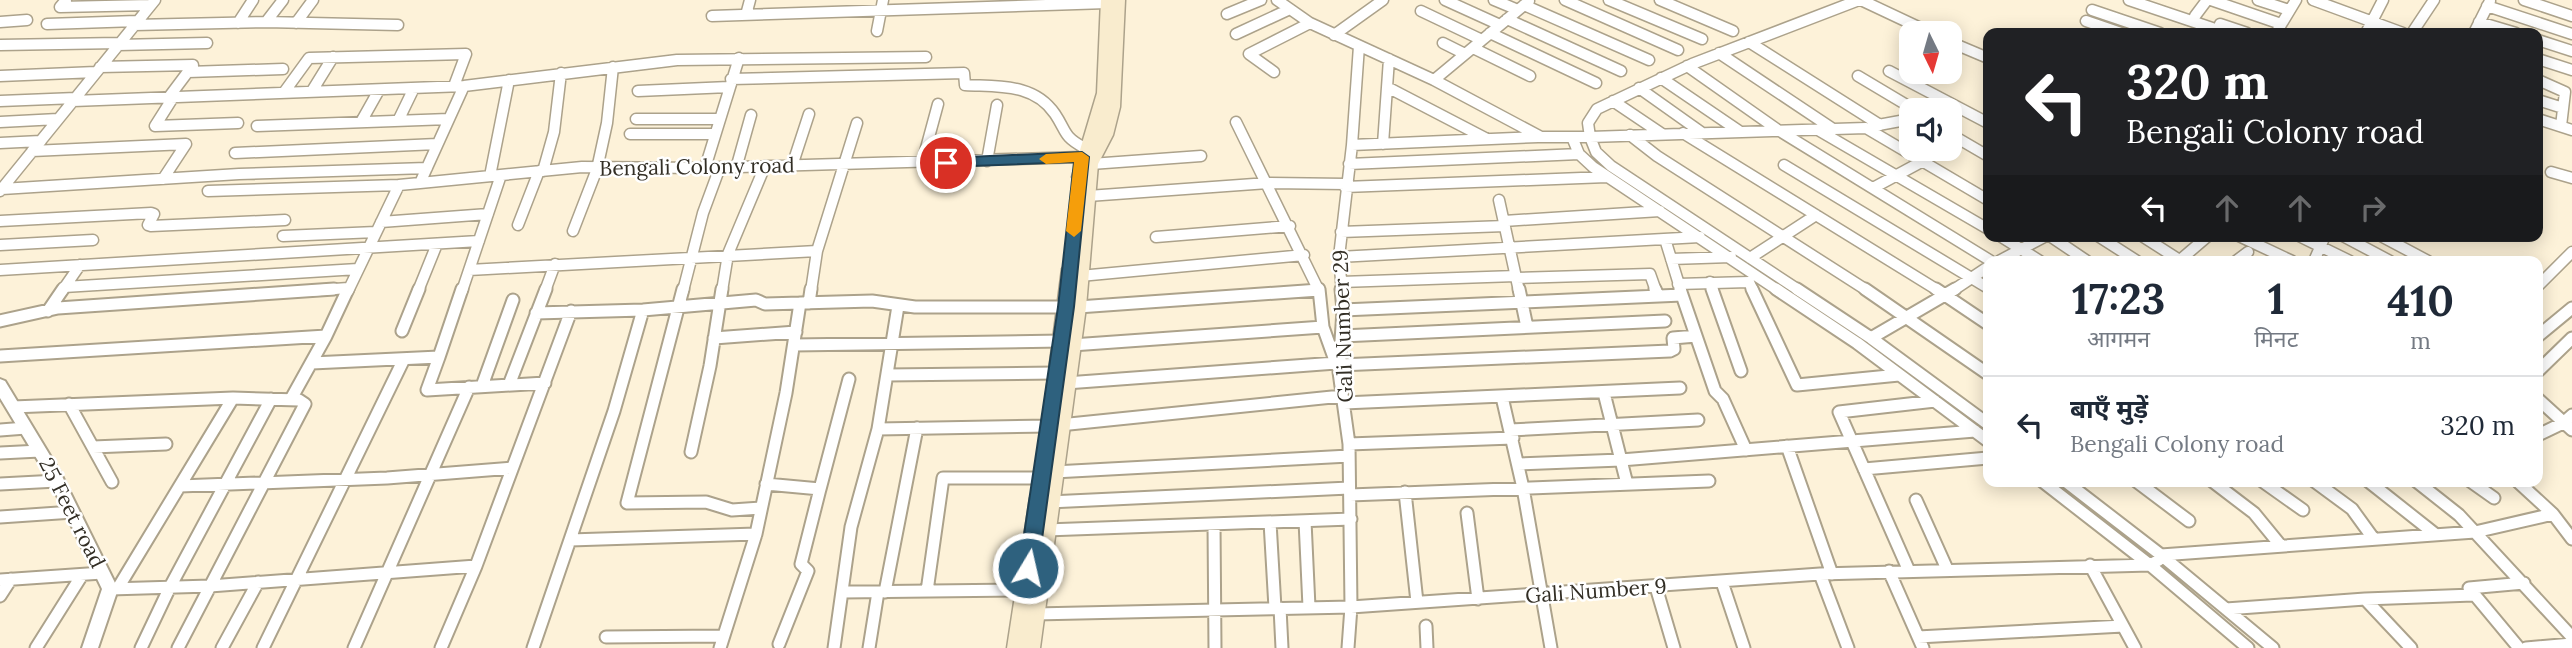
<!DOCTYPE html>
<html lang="hi">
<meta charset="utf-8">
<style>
body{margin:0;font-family:Lora,"Noto Sans Devanagari",serif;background:#f2f2f3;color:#1f2937;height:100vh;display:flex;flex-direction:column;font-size:26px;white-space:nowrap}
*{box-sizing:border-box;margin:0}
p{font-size:23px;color:#747a83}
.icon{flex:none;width:38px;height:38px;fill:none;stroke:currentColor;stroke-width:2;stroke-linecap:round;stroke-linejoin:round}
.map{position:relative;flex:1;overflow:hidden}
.drawer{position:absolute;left:1983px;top:256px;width:560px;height:231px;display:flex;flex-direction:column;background:#fff;border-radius:14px;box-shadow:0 4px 18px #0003}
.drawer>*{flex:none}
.guide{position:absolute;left:1983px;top:28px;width:560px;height:214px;border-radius:14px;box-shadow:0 4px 18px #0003;background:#202124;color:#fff;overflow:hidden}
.needle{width:46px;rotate:175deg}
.controls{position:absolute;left:1899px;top:21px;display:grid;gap:14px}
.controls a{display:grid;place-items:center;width:63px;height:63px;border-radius:14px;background:#fff;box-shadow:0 4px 18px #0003;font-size:35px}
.pin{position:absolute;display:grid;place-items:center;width:60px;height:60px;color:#fff;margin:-30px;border:4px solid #fff;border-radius:50%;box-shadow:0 2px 7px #0007}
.me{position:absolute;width:77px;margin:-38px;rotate:9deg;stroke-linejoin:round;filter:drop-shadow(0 0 5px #0008)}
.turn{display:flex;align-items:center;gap:24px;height:147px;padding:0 28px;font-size:32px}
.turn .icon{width:91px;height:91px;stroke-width:2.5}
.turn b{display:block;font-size:49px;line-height:60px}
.lanes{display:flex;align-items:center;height:66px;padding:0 28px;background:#0003;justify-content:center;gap:35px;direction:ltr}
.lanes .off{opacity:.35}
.eta{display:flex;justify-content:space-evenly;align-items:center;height:119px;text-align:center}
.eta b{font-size:42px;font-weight:700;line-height:49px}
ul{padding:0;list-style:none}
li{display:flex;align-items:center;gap:21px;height:98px;padding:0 28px;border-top:2px solid #e0e1e3}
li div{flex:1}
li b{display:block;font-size:26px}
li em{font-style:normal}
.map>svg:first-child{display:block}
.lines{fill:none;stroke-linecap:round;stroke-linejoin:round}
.minor-far1-casing{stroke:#aca28b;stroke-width:13}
.minor-casing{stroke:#aca28b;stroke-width:15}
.tertiary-casing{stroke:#aca28b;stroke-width:4}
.secondary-casing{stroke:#aca28b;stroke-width:3}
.minor-far1{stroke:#fff;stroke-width:10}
.minor{stroke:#fff;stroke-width:11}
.tertiary{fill:#fff;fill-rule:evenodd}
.secondary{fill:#f9ecce;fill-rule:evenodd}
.route{fill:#2e617e;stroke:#1e3f52;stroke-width:2}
.slow{fill:#f59e0b}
.labels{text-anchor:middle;stroke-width:5;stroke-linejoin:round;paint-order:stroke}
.street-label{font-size:21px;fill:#322e25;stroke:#fff}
</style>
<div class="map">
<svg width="2572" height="648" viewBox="0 0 2572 648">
<rect width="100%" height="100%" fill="#fdf2d9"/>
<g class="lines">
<g class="minor-far1-casing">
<path id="minor-far1" d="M66,0L60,7L151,5
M1277,0L1310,23L1434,80L1541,137H1590L1596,152L1611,166L1800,291
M1445,0L1500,25
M1494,0L1518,10
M1565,0L1678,50
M1609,0L1702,39
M1660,0L1733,31
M1859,0L1692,64L1597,109L1588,123L1590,137L1866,128L1988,200
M1861,0L1931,33
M2129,0L2227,33
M2211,0L2281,24
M2258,0L2289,10
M2313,0L2403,33
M2524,0L2572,16
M1524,5L1649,60
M2487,6L2572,34
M2092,10L2160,33
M1421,11L1482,40
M1227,14L1261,0
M746,15L750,0
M712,16L1107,3
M2195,16L2207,0
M1507,19L1621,71
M2086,21L2121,33
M0,22L27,20
M266,22L283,0
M2479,22L2516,33
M238,23L253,0
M296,23L313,0
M47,24L137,21
M2220,24L2247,33
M134,25L266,22L398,25
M877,31L883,0
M1490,33L1596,83
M2276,33L2296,0
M2366,33L2383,0
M2412,33L2434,0
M2474,33L2490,1
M1236,34L1290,9
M1334,35L1383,0
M2538,40L2572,51
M1749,42L1880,125
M1950,42L1988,58
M1443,43L1465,54
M0,45L119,43
M118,45L207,43
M1473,48L1530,76
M1719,53L1833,129
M2538,59L2572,70
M1687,66L1778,130L1991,261
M100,67L193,65L169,97
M1889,71L1988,123
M188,72L283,69
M1274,72L1249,54L1310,23
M0,76L96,72
M1858,76L1915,110
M1661,78L1739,131
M731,79L964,73L965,85C999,87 1034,83 1055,114C1067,132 1063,136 1083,147
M1434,80L1529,1
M2538,80L2565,92L2561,126
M464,86L420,183L582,167L705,168L1082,157
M1387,87L1487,139
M1639,88L1701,132
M285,91L309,58L466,54L454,86
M312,91L333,57
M638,91L729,87
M174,96L155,126L238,123
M2538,100L2563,108
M0,101L76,98
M73,101L464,86L677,60L926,57
M1613,101L1662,134
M636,119H720
M2538,119L2572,130
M398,121L414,88
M0,122L58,119
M361,122L379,90
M1236,122L1319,291
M257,126L449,119
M1873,126L1911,119
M1818,130L1988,229
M1683,133L1939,291
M630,134H715
M1630,135L1657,156L1868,291
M1952,135L1988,156
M1572,137L1579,154L1593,167L1779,291
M0,143L41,141
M1383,144L1389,59
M1352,145L1538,137
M32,151L186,144L163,179
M235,153L437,144
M987,161L997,105
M922,163L938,104
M1091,164L1201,156
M1349,164L1579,154
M737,165L751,115
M1784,165L1988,288
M792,166L809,114
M705,168L739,58
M543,171L554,132L561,73
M2551,172L2572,178
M490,176L509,80
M1345,187L1607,177
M1873,188L1923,161
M2,189L239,174L427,168
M0,191L155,0
M208,191L399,185
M1088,196L1268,183L1346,184
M1499,200L1519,291
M0,221L151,213L154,214L148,225L151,226L285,220
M1504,221L1660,211
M381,222L488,214
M518,225L539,171
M573,231L597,169L607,123L613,67
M1341,232L1505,226
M283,236L376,232
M2000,236L2040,261
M2050,236L2087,261
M2098,236L2137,261
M2142,236L2181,261
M2239,236L2292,261
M2299,236L2350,261
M2343,236L2390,261
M2381,236L2428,261
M1156,237L1290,226
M1665,239L1681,291
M0,245L93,240
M817,251L857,123
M1339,257L1700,237
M1750,258L1816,215
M1671,259L1731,257
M2180,260L2208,236
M1999,261L2046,236
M2236,261L2248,252
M2314,261L2325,236
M0,270L479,241
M469,270L817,251L811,291
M1080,276L1304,255
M1516,278L1650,274L1656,291
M1341,282L1516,276
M1710,282L1713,291
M1678,284L1749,282L1753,291
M2538,286L2572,252
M64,287L358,269
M62,291L80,265
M308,291L348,288
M348,291L399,185L420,183
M418,291L437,244
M462,291L501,175
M545,291L555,264
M683,291L703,213L720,167
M722,291L728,254L765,166
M1309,291L1319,290
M1342,291L1339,257L1352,145L1359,46
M1952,291L1988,267"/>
</g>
<g class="minor-casing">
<path id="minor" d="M683,289L627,503L706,502L732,510L761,508
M1319,289L1323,327L1337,366
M1341,289L1343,310L1339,372L1349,444L1351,607L1348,648
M1519,289L1527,327
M1655,289L1658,296
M1712,289L1741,371
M1752,289L1797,385L1899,375
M1776,289L1857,343L1988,441
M1797,289L1871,338L1988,424
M1865,289L1988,374
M1936,289L1988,324
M1682,295L1715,391L1723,399L1746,450
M809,303L811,289
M1078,307L1319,290
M1343,310L1682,295L1680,289
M48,311L63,289
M536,313L643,310L756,300L765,304L872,301L915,307H1066
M0,321L58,308L334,289
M402,331L419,289
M326,336L348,289
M1342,336L1665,321
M2538,336L2572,308
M714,338L796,332
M1871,338L1955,289
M794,345L1062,341
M1072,345L1323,327
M0,356L326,336L291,399
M439,357L427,390L545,383
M312,363L439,357L462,289
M1340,365L1670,351L1674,349L1673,338L1696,336
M2538,371L2572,338
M887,375L1056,373
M1066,383L1336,363
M509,385L546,289
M482,386L513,300
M1604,393L1627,484
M1502,397L1523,488L1551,648
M2538,399L2572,430
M1344,403L1680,388
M69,404L112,482
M13,407L233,398L118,588
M878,429L1050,426L1342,396
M0,430L26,428
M1510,430L1698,420
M2538,435L2563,423L2572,415
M1349,444L1513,438
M1787,446L1832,574
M93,447L166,444
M691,452L710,366L722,289
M0,453L40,451
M1518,464L1621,460L1975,431
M1864,469L1988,458
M1054,472L1349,456
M2042,481L2150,565L2248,648
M2065,481L2161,555L2273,648
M2136,481L2189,521
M2212,481L2254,513L2281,546
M2262,481L2303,510
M2314,481L2352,509L2373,538
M2368,481L2435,534
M2416,481L2459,515L2572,637
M2470,481L2494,498
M0,484L57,481
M766,484L820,489L849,379
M180,486L387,478L512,468
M1405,492L1417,602
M1350,495L1709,481
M1916,500L1947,569
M1049,502L1349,488
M1467,513L1478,599
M2553,514L2572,539
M0,517L73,512
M1305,521L1309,607
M1270,522L1275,608
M1214,524L1215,648
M1046,530L1351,519
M570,540L756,534
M2090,565L2135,648
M476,566L571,311
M1889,571L1923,648
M1909,571L1839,412L1935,401
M1820,574L1848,648
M0,580L102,573
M1722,582L1744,648
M1656,587L1674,648
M110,589L210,586L476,566L441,648
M927,591L943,478H1042
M843,592L1025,590
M885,592L917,428
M0,596L11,579
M2365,599L2473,595
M1280,608L1282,648
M2226,609L2365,599L2411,648
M1035,614L1351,607L1820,574L2150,565L2159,560L2161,555L2475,532L2553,514L2517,481
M1426,626L1427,648
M606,637L722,636
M1918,637L2123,626
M779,644L808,571L801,564L820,489
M36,648L82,575
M141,648L170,587L271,399
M178,648L305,404L299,400L233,398
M222,648L258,582
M263,648L404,359
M354,648L469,387
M533,648L614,411L643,310
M720,648L756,534L786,393L800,303
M834,648L851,527L878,429L898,306
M869,648L878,592
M2519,648L2469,588L2524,583
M2526,648L2572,644"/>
</g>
<g class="tertiary-casing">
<path id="tertiary" d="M0,379L5,381L60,472L118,589L98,648H82L102,589L49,479L0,398Z"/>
</g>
<g class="secondary-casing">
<path id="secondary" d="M1101,0H1125L1120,107L1113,135L1098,164L1086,307L1040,648H1007L1030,498L1033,493L1043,492L1054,416L1046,415L1044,410L1062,269L1065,265H1074L1082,181L1074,180L1072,177L1097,93Z"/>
</g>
<use href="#minor-far1" class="minor-far1"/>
<use href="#minor" class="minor"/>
<use href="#tertiary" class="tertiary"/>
<use href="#secondary" class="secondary"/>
</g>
<path class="route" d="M1082,152L1089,157L1074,307L1038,568L1035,573L1028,576L1022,573L1019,568L1058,307L1074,162L946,167L939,163L946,158Z"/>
<path class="slow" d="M1082,152L1089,157L1081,231L1074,237L1066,231L1074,162L1046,164L1039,159L1046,154Z"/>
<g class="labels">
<g class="street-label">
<text transform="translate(697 167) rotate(-1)" y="7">Bengali Colony road</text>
<text transform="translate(1343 326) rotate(-92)" y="7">Gali Number 29</text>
<text transform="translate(72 513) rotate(63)" y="7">25 Feet road</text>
<text transform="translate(1596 591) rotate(-4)" y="7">Gali Number 9</text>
</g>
</g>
</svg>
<div class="controls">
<a><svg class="needle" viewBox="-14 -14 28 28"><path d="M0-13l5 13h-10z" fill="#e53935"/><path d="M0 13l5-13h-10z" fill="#747a83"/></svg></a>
<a><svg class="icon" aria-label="sound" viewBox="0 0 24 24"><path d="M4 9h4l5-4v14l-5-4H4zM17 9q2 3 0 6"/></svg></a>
</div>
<div class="pin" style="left:946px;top:163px;background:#d93025"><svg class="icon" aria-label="arrive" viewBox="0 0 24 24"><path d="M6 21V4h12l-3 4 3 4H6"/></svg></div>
<svg class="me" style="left:1028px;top:568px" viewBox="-20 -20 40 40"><circle r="17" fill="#2e617e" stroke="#fff" stroke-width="3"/><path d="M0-11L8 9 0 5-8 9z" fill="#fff"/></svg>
<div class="guide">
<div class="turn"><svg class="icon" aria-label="left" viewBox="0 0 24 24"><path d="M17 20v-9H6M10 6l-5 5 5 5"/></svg><div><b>320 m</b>Bengali Colony road</div></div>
<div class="lanes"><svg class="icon" aria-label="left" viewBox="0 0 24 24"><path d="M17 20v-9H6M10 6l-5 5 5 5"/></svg><svg class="icon off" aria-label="ahead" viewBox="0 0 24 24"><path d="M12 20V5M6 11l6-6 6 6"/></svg><svg class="icon off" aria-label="ahead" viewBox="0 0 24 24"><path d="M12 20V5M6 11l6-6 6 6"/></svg><svg class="icon off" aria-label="right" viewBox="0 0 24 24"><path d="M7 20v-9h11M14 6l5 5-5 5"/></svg></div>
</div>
<section class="drawer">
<div class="eta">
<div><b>17:23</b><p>आगमन</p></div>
<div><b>1</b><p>मिनट</p></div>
<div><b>410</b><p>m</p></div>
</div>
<ul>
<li><svg class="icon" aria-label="left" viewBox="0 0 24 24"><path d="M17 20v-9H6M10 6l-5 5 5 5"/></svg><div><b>बाएँ मुड़ें</b><p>Bengali Colony road</p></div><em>320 m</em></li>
</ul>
</section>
</div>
